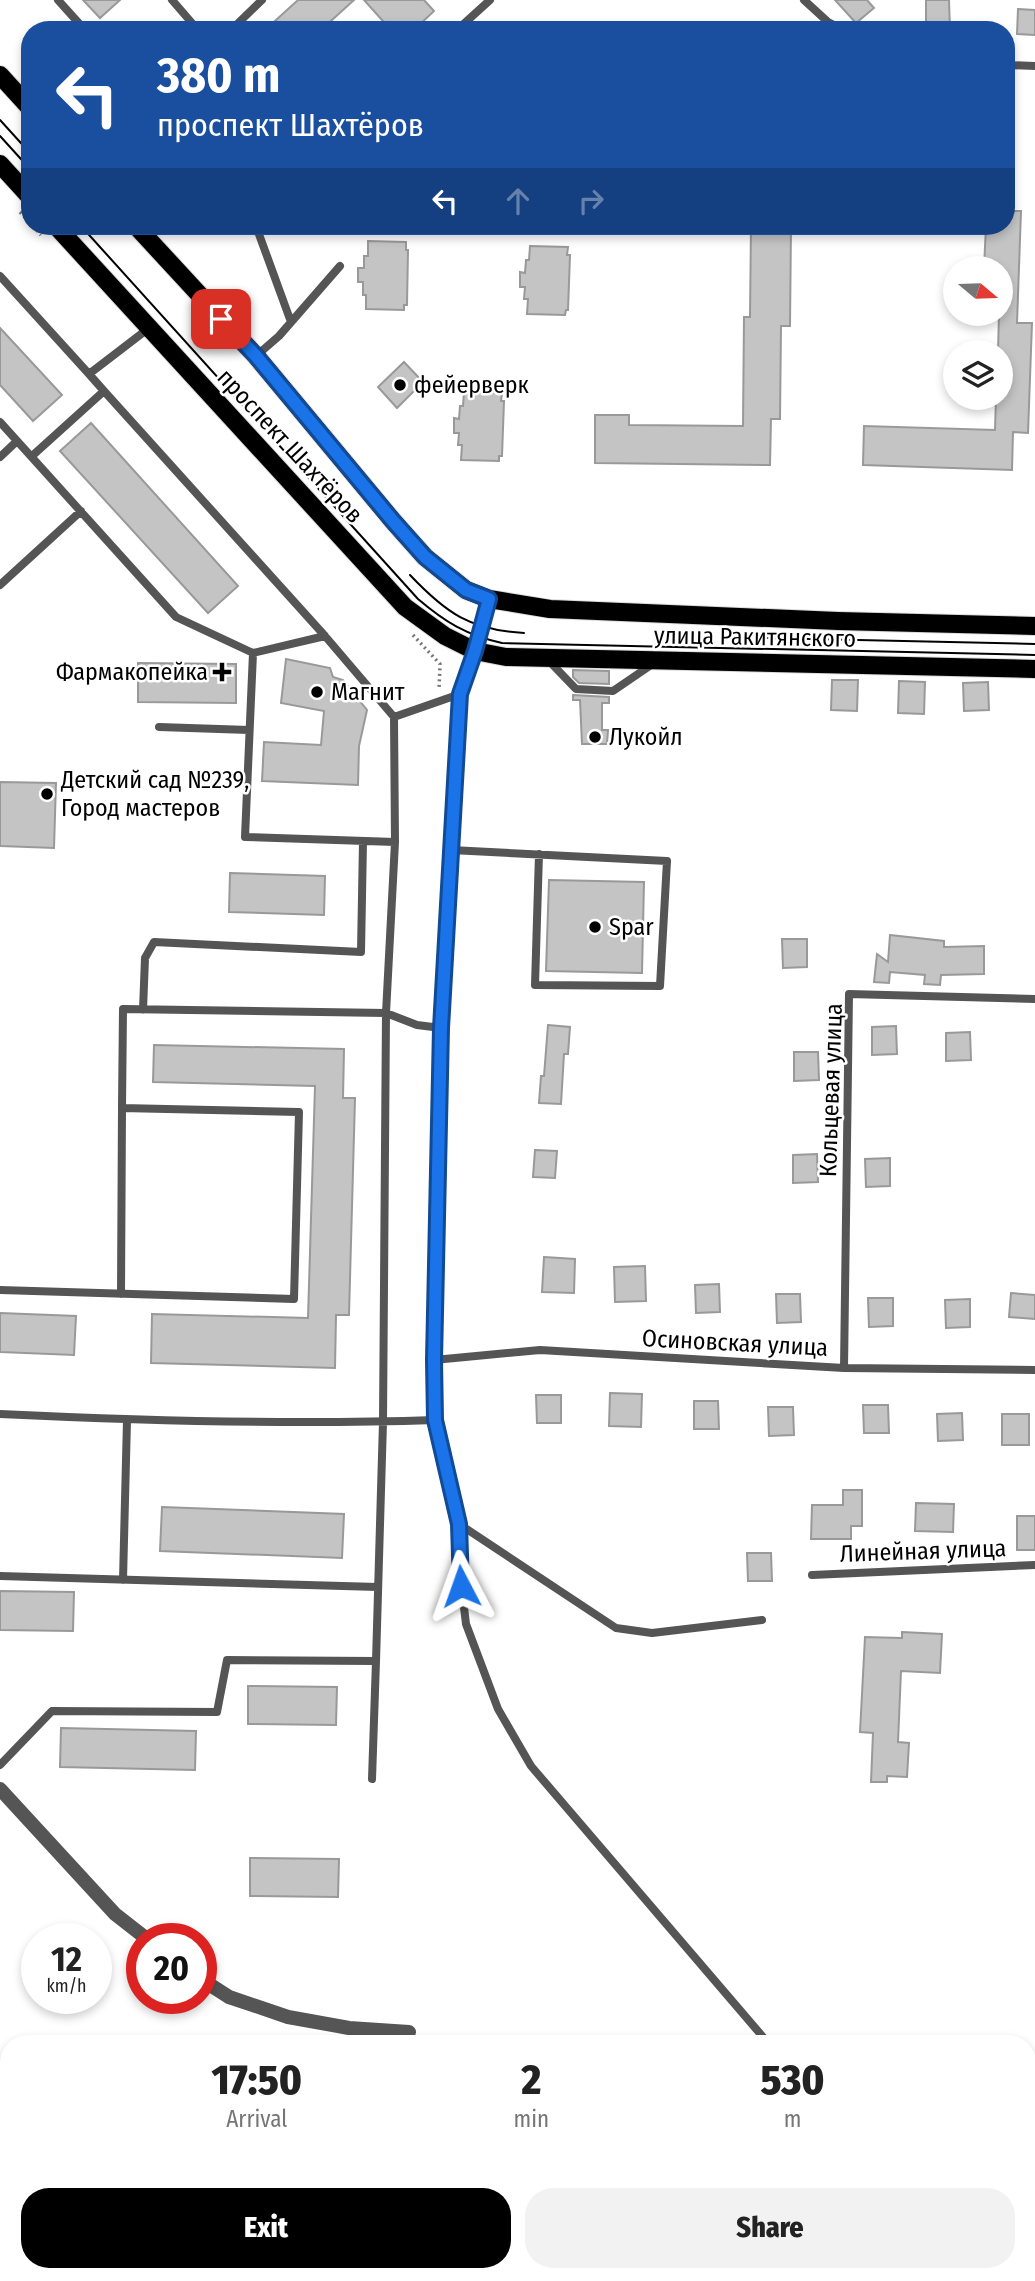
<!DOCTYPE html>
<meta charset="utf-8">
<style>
body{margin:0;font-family:"Fira Sans Condensed",sans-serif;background:#f2f2f2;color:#222;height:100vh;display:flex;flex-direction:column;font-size:26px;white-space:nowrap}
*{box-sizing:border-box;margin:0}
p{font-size:23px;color:#767676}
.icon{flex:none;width:38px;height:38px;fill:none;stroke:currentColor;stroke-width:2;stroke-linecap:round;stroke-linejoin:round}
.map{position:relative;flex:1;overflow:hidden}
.panel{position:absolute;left:0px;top:2035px;width:1036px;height:247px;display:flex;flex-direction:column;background:#fff;border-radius:28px 28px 0 0;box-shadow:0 4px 10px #0003}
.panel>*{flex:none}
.hud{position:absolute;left:21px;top:21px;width:994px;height:214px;border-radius:28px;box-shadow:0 4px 10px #0003;background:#1a4fa0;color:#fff;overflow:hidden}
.needle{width:46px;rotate:109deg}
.controls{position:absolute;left:943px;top:256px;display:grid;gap:14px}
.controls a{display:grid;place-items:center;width:70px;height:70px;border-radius:50%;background:#fff;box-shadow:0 4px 10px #0003;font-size:35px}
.speed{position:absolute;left:21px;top:1923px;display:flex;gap:14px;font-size:35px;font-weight:700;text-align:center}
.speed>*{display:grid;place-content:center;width:91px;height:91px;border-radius:50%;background:#fff;box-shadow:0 4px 10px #0003;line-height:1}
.speed small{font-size:18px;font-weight:400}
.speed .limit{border:10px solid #d22;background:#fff;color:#111}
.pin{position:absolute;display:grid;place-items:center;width:60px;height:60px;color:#fff;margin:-30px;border-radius:14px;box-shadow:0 4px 10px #0006}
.me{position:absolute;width:77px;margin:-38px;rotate:356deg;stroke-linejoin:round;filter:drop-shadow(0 0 5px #0008)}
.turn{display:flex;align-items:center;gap:24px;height:147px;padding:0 21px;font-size:32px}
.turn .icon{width:91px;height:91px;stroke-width:2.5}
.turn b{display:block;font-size:49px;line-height:60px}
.lanes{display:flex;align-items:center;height:66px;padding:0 21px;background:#0003;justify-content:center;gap:35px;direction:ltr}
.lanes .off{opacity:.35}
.eta{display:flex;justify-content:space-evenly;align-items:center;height:119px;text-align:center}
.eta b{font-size:42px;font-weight:800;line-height:49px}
.action{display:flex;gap:14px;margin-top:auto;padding:14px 21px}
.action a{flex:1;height:80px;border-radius:28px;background:#000;color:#fff;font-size:28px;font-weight:800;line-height:80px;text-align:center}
.action a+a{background:#f2f2f2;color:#222}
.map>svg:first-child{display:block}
.building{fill:#c4c4c4;stroke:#999;stroke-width:2}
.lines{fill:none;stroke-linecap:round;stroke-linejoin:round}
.primary-casing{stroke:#dbdbdb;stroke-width:20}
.path{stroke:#777;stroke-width:3.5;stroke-dasharray:2 3.5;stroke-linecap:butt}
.service{stroke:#555;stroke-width:8}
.minor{stroke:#555;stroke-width:14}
.primary{stroke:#000;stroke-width:18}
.tram{stroke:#000;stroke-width:2}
.route-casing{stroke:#114b97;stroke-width:18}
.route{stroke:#1a73e8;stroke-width:12}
.poi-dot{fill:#000;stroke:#fff;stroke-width:2.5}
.labels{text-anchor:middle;stroke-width:5;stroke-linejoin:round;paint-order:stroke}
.poi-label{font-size:24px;fill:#000;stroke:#fff;text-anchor:start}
.street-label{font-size:24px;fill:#000;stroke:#fff}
</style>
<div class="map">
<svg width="1035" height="2281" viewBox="0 0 1035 2281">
<rect width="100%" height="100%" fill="#fff"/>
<path class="building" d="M83,0H120L100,18Z
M298,0H354L321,30H265Z
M364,0H424L434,11L414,30H391Z
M835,0H867L874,8L856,23Z
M926,0H949L950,30H926Z
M1018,9L1035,10V35L1017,34Z
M1006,211H1021L1017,323H1032L1028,433L1013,432L1012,470L863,465L864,426L995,430L996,397H1001V352H998L999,313H1001V268H984L986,226H1006Z
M751,226H791L790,326H781L780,419H771L770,465L595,463V415H629V425L743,426L744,317H750Z
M368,241L406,242V250H408L407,305H404V310L366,309V295H363V282H358V268H364V256H368Z
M530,246L568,247L567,255H570L568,310H566L565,315L527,314L528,299H524L525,287H520V272L525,273L526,260H529Z
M0,328L62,395L33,421L0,385Z
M404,362L423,382L397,408L378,387Z
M464,392L502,393L501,401H504L502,456H499V461L461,460L462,445H458L459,433H454V418L459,419L460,406H463Z
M91,423L238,586L208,613L60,451Z
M286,659L330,668L333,677L343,680L367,710L359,746L358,785L262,781L264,742L321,745L324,711L281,703Z
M138,663L236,664V703L138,702Z
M573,670L609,671V684L579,683L573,677Z
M832,680H858L857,711L831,710Z
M899,681L925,682L924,714L898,713Z
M988,682L989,710L964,711L963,683Z
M573,695L609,697V703H602V730H608L607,744H582L580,700H573Z
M0,782L56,783L54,848L0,846Z
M230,873L325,876L324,915L229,912Z
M549,880L644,882L642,973L546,971Z
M890,935L944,941V947L984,946V974L941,975L940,985L924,984L925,975L890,972L889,983L874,982L877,954L888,962Z
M782,939H807V967L783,968Z
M548,1025L570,1027L568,1054H564L561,1104L539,1103L541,1076H544Z
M896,1026L897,1054L872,1055V1027Z
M970,1032L971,1060L946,1061V1033Z
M154,1045L344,1049L343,1098H355L349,1315H336L335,1368L151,1363L152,1314L308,1318L315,1086L153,1082Z
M794,1052H818L819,1080L794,1081Z
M535,1150L557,1151L555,1178L533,1177Z
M817,1154L818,1182L793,1183V1155Z
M890,1158V1186L866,1187L865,1159Z
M544,1257L575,1259L574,1293L542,1292Z
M645,1266L646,1301L615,1302L614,1267Z
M719,1284L720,1312L696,1313L695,1285Z
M1011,1293L1035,1295V1319L1009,1317Z
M776,1294H800L801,1322L777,1323Z
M868,1298H893V1326L869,1327Z
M970,1299V1327L946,1328L945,1300Z
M0,1313L76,1316L74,1355L0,1352Z
M610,1393L642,1394L641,1427L609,1426Z
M536,1395H561V1423H537Z
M694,1401H718L719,1429H694Z
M863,1405H888L889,1433H864Z
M768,1407H793L794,1435L769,1436Z
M962,1413L963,1440L938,1441L937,1414Z
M1002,1414H1029V1445H1002Z
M843,1490H862V1526H851V1539H811L812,1505H843Z
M916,1503L954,1504L953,1532L915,1531Z
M162,1507L344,1514L342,1558L160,1551Z
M1017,1516H1035V1550H1017Z
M747,1553H771L772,1581H748Z
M0,1591L74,1592L73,1631L0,1630Z
M902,1632L942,1634L940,1673L901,1671L898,1742L909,1743L907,1777L887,1776V1782H871L873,1733L860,1732L865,1637L902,1638Z
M248,1686L337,1687L336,1725L248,1724Z
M61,1728L196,1731L195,1770L60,1767Z
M250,1858L339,1859L338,1897L250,1896Z"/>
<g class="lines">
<g class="primary-casing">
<path id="primary" d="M0,75L30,108
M0,164L30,197
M56,226L405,607L445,636L475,651L506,657L1035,669
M136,226L256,356L393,521L425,557L466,590L489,599L550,609L838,621L1035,626"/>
</g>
<path class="path" d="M20,212L30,222
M33,226L41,235
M413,635L440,664L439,690"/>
<path class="service" d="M58,0L85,30
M172,0L198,30
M804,0L828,22L844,30
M231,30L262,0
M457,30L490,0
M1006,65L1035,66
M256,226L291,322
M0,276L89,374
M256,356L279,336L340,266
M104,391L325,636L394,717L460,694
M0,422L176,617L253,653
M32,456L104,391L89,374L149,328
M0,457L17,441
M0,585L81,511
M325,636L253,653L245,837L395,842
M548,660L576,689L613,691L654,663
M159,727L249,730
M451,850L667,861L660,986L535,985L539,854
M143,1010L145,958L154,942L361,952L363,841
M0,1290L294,1299L299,1112L122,1108L123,1009L386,1013L395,842L394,717
M121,1294L122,1108
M434,1360L540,1350L844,1368L1035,1370
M844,1368L849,994L1035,999
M0,1414C145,1421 290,1425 435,1420L459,1524V1566L466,1624L498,1709L531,1766L769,2044
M459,1524L616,1628L652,1633L762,1620
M812,1575L1035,1565
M0,1576L378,1587
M123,1580L127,1420
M0,1765L52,1711L217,1712L227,1660L376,1661L383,1422L386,1013L417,1025L441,1028
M372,1779L376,1661
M953,2273L958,2281"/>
<path class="minor" d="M435,1420C431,1178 446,936 460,694L475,651L489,599
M0,1789L115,1914L147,1939
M201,1979L229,1997L288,2017L349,2028L409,2032"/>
<use href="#primary" class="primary"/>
<path class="tram" d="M0,120L30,153
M0,136L30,169
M81,226L418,599C445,622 466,635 502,643L1035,655
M410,575C446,613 470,630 524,633
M766,638L1035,644"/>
</g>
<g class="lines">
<g class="route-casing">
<path id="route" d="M221,319L256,356L393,521L425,557L466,590L489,599L475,651L460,694L441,1028L434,1360L435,1420L459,1524L461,1586"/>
</g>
<use href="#route" class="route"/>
</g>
<g class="poi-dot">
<circle cx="400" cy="385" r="7"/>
<path d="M218.5 661.5h7v7h7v7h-7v7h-7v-7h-7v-7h7z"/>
<circle cx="317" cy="692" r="7"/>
<circle cx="595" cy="737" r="7"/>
<circle cx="47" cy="794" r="7"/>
<circle cx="595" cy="927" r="7"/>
</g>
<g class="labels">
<g class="poi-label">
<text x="414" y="393">фейерверк</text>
<text x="208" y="680" text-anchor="end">Фармакопейка</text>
<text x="331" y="700">Магнит</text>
<text x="609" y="745">Лукойл</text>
<text x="61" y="788">Детский сад №239,<tspan x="61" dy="28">Город мастеров</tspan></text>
<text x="609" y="935">Spar</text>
</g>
<g class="street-label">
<text transform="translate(290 446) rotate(47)" y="8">проспект Шахтёров</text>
<text transform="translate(755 637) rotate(1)" y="8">улица Ракитянского</text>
<text transform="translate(831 1090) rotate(-88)" y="8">Кольцевая улица</text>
<text transform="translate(735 1343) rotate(3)" y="8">Осиновская улица</text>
<text transform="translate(923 1551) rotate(-2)" y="8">Линейная улица</text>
</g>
</g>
</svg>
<div class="controls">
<a><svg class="needle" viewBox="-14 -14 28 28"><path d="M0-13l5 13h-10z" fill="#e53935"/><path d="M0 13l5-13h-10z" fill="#767676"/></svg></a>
<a><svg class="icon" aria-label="layers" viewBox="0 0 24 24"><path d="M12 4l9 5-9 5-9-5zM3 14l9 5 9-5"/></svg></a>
</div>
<div class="speed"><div>12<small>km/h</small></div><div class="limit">20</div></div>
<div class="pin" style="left:221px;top:319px;background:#d93025"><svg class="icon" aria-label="arrive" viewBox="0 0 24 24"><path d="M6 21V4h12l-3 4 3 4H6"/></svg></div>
<svg class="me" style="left:461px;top:1586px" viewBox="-20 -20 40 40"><path d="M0-17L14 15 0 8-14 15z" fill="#1a73e8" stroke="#fff" stroke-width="4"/></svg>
<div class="hud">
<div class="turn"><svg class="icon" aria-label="left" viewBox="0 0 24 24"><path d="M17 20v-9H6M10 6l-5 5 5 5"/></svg><div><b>380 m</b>проспект Шахтёров</div></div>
<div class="lanes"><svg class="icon" aria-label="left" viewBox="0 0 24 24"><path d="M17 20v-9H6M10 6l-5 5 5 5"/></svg><svg class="icon off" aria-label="ahead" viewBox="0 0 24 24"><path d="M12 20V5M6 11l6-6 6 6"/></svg><svg class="icon off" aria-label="right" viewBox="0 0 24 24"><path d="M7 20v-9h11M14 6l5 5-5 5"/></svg></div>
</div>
<section class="panel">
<div class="eta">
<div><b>17:50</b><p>Arrival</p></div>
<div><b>2</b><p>min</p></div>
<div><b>530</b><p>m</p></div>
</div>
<div class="action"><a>Exit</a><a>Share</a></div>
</section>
</div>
